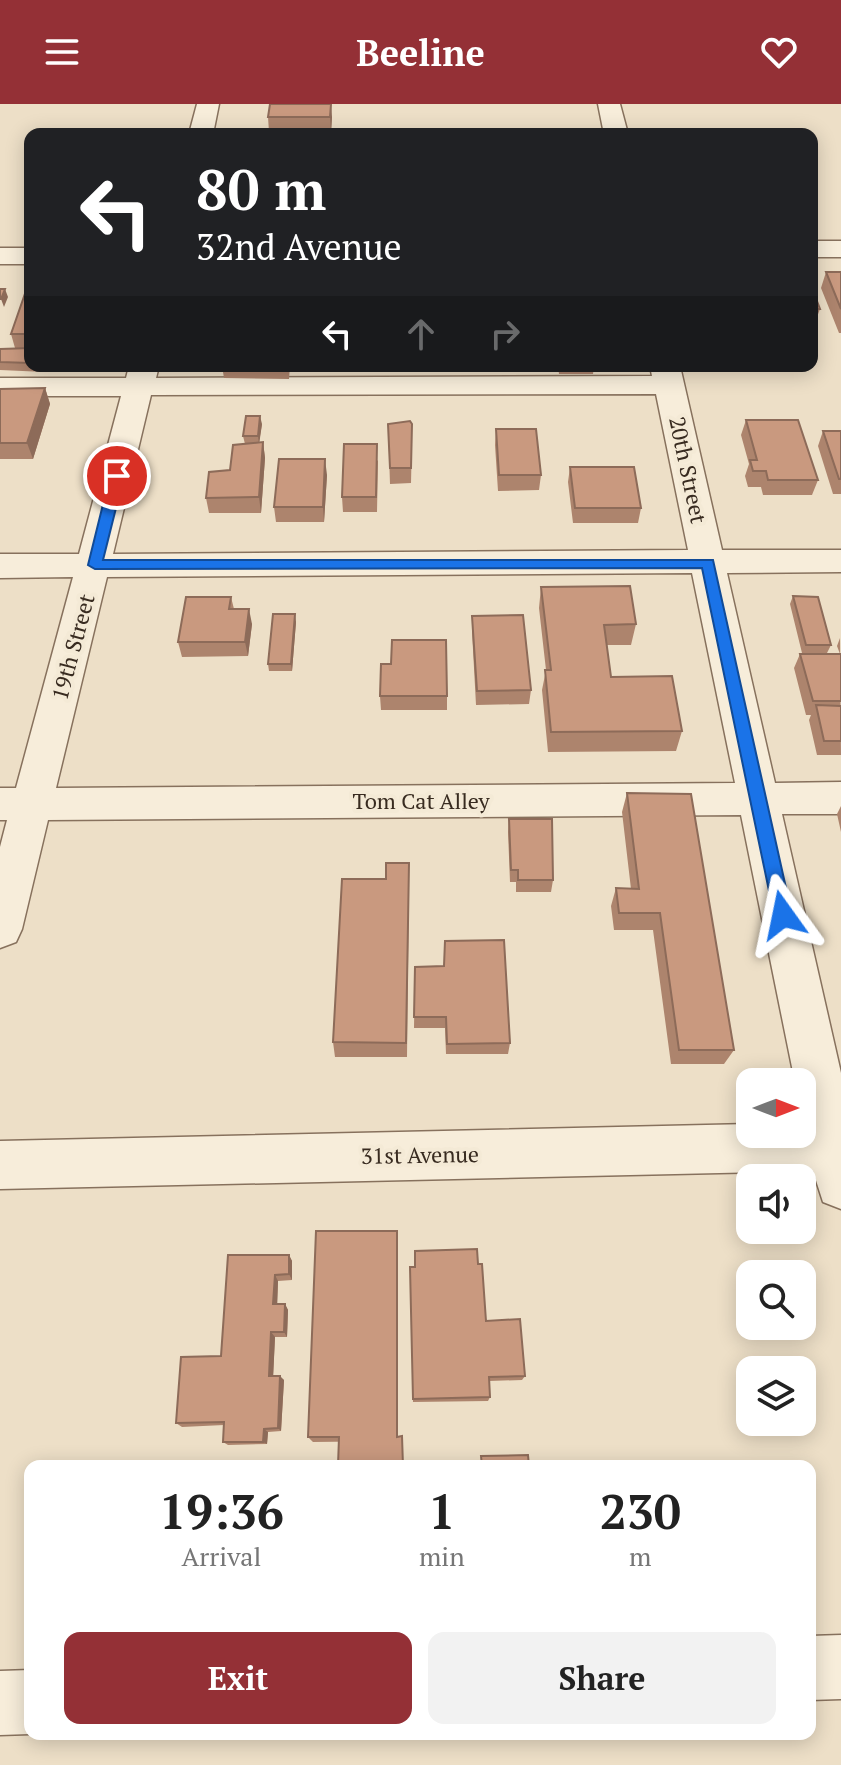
<!DOCTYPE html>
<style>
body{margin:0;font-family:"PT Serif",serif;background:#f2f2f2;color:#222;height:100vh;display:flex;flex-direction:column;font-size:30px;white-space:nowrap}
*{box-sizing:border-box;margin:0}
p{font-size:26px;color:#767676}
.icon{flex:none;width:44px;height:44px;fill:none;stroke:currentColor;stroke-width:2;stroke-linecap:round;stroke-linejoin:round}
.map{position:relative;flex:1;overflow:hidden}
.drawer{position:absolute;left:24px;top:1356px;width:792px;height:280px;display:flex;flex-direction:column;background:#fff;border-radius:16px;box-shadow:0 4px 20px #0003}
.drawer>*{flex:none}
.top-card{position:absolute;left:24px;top:24px;width:794px;height:244px;border-radius:16px;box-shadow:0 4px 20px #0003;background:#202124;color:#fff;overflow:hidden}
.needle{width:52px;rotate:90deg}
.tools{position:absolute;left:736px;top:964px;display:grid;gap:16px}
.tools a{display:grid;place-items:center;width:80px;height:80px;border-radius:16px;background:#fff;box-shadow:0 4px 20px #0003;font-size:40px}
.pin{position:absolute;display:grid;place-items:center;width:68px;height:68px;color:#fff;margin:-34px;border:4px solid #fff;border-radius:50%;box-shadow:0 2px 8px #0007}
.me{position:absolute;width:88px;margin:-44px;rotate:348deg;stroke-linejoin:round;filter:drop-shadow(0 0 6px #0008)}
.turn{display:flex;align-items:center;gap:28px;height:168px;padding:0 40px;font-size:36px}
.turn .icon{width:104px;height:104px;stroke-width:2.5}
.turn b{display:block;font-size:56px;line-height:68px}
.lanes{display:flex;align-items:center;height:76px;padding:0 40px;background:#0003;justify-content:center;gap:40px;direction:ltr}
.lanes .off{opacity:.35}
.eta{display:flex;justify-content:space-evenly;align-items:center;height:136px;text-align:center}
.eta b{font-size:48px;font-weight:800;line-height:56px}
.cta{display:flex;gap:16px;margin-top:auto;padding:16px 40px}
.cta a{flex:1;height:92px;border-radius:16px;background:#943036;color:#fff;font-size:32px;font-weight:800;line-height:92px;text-align:center}
.cta a+a{background:#f2f2f2;color:#222}
header{display:flex;justify-content:space-between;align-items:center;height:104px;padding:0 40px;background:#943036;color:#fff;font-size:36px;font-weight:800}
.map>svg:first-child{display:block}
.lines{fill:none;stroke-linecap:round;stroke-linejoin:round}
.minor-casing{stroke:#87715d;stroke-width:3}
.minor{fill:#f7edda;fill-rule:evenodd}
.wall{fill:#ad846d}
.shaded-wall{fill:#8d6b59}
.building{fill:#c9997f;stroke:#8d6b59;stroke-width:2}
.route{fill:#1a73e8;stroke:#114b97;stroke-width:2}
.labels{text-anchor:middle;stroke-width:8;stroke-linejoin:round;paint-order:stroke}
.street-label{font-size:22px;fill:#382b20;stroke:#f4ead6}
</style>
<header><svg class="icon" aria-label="menu" viewBox="0 0 24 24"><path d="M4 6h16M4 12h16M4 18h16"/></svg>Beeline<svg class="icon" aria-label="heart" viewBox="0 0 24 24"><path d="M12 20l-8-8c-3-5 5-10 8-4 3-6 11-1 8 4z"/></svg></header>
<div class="map">
<svg width="841" height="1661" viewBox="0 0 841 1661">
<rect width="100%" height="100%" fill="#eddfc7"/>
<g class="lines">
<g class="minor-casing">
<path id="minor" d="M197,0H219L213,30H189Z
M598,0H620L628,30H604Z
M812,137H841V153H812Z
M0,144H30V160H0Z
M129,262H159L156,274L652,272L650,262H680L722,446H841V468L727,469L775,679L841,678V710H782L841,969V1105L823,1098L813,1067L0,1085V1037L750,1020V1030H802V978H795L741,711L48,716L22,825L16,838L0,844V743L7,716H0V684H16L73,473L0,474V450H79L121,292H0V274H126ZM656,290L688,446L113,450L151,291ZM692,469L735,679L56,684L107,473Z
M841,1531V1595L810,1596V1532Z
M30,1566V1630L0,1631V1567Z"/>
</g>
<use href="#minor" class="minor"/>
</g>
<path class="wall" d="M268,13H332L331,28H269Z
M826,168H841V229H839L821,184Z
M30,178V262H47L45,268L0,266V245L15,244L11,230Z
M812,184L820,205L814,221H812Z
M222,262H290L289,275L224,274Z
M558,262H594L593,270H559Z
M45,284L50,300L33,355H0V285Z
M746,316L818,376L812,391H763L761,383H748L745,372L749,360L741,331Z
M262,320L259,338H263L265,354L261,409H209L206,394L230,366L245,340L243,332Z
M388,320L412,335L411,379L390,380Z
M496,325L541,371L539,386L498,387L495,341Z
M823,327H841V390H833L818,342Z
M378,356L377,408H343L342,393Z
M570,363L641,404L638,419H573L568,378Z
M327,371L324,418H276L274,403Z
M541,483L636,520L631,541H607L611,573L682,627L676,647L548,648L542,586L546,566L539,504Z
M793,492L831,541L827,549H802L790,500Z
M231,493L234,505L252,520L248,552L182,553L178,538Z
M472,512L531,586L529,600L476,601L472,527Z
M296,518L292,567H269L268,560Z
M840,534L841,651H817L809,616L811,611H806L794,564L800,550H840L837,542Z
M380,592H447V606H381Z
M627,689L734,946L724,960H671L653,826H614L611,802L616,784L631,785L622,708Z
M841,702V728L837,710Z
M509,715L553,776L551,788H516V778H510L508,728Z
M386,775L409,777L407,953H335L333,938Z
M415,863L510,939L508,950H446L445,924H414Z
M397,1127L398,1333L402,1332L403,1337L313,1338L308,1333Z
M289,1151L292,1157V1176L278,1177L277,1200H285L288,1206L287,1233H275L273,1272L284,1276L281,1327L268,1328L267,1340L228,1341L223,1338L224,1321L182,1323L176,1319Z
M478,1160L486,1217L525,1272L522,1276L489,1277L490,1293L488,1297L413,1298L410,1163Z"/>
<path class="shaded-wall" d="M331,0L332,13L331,28L330,13Z
M5,185L8,193L4,203L1,195Z
M45,284L50,300L33,355L27,339Z
M260,312L262,320L259,341L258,332Z
M263,338L265,354L261,409L259,393Z
M325,355L327,371L324,418L323,403Z
M249,505L252,520L248,552L245,538Z
M295,510L296,518L292,567L291,560Z
M397,1127L398,1140V1338L397,1333Z
M289,1151L292,1157V1176L289,1170Z
M275,1171L278,1177L277,1206L273,1200Z
M285,1200L288,1206L287,1233L284,1228Z
M271,1228L275,1233L273,1276L269,1272Z
M280,1272L284,1276L281,1327L278,1324Z
M264,1325L268,1328L267,1340L263,1338Z"/>
<path class="building" d="M270,0H331L330,13H268Z
M826,168H841V205Z
M29,178L30,230H11Z
M812,184L820,205H812Z
M0,185H5L1,195H0Z
M30,244V259L0,258V245Z
M45,284L27,339H0V285Z
M246,312H260L258,332H243Z
M746,316H798L818,376H768L766,367H753L750,356H757Z
M410,317L412,320L411,364H390L388,320Z
M496,325H536L541,371H499Z
M823,327H841V375H839Z
M263,338L259,393L206,394L209,368L230,366L233,341Z
M344,340H377L376,393H342Z
M279,355H325L323,403H274Z
M570,363H634L641,404H575Z
M630,482L636,520L604,521L611,573L672,572L682,627L551,628L545,566H551L541,483Z
M793,492L818,493L831,541H806Z
M186,493H231L229,505H249L245,538H178Z
M273,510H295L291,560H268Z
M523,511L531,586L477,587L472,512Z
M392,536H446L447,592H380L381,560H391Z
M800,550H841V597H813Z
M816,601L841,602V637H824Z
M627,689L691,690L734,946H679L660,809H619L616,784L639,785Z
M509,715H552L553,776H518V766H511Z
M386,759H409L406,939L333,938L342,775H386Z
M504,836L510,939L447,940L446,913H414L415,863L444,862L445,837Z
M316,1127H397V1333L402,1332L403,1362H338L339,1333H308Z
M477,1145L478,1160H482L486,1217L520,1215L525,1272L489,1273L490,1293L413,1295L410,1163H415V1147Z
M228,1151H289V1170L275,1171L273,1200H285L284,1228H271L269,1272H280L278,1324L264,1325L263,1338H223L224,1318L176,1319L181,1253L221,1252Z
M528,1351L529,1362H482L481,1352Z"/>
<path class="route" d="M117,368L124,372L103,456H713L792,811L790,816H777L774,811L702,464L95,465L88,461L110,372Z"/>
<g class="labels">
<g class="street-label">
<text transform="translate(688 366) rotate(78)" y="8">20th Street</text>
<text transform="translate(73 543) rotate(-75)" y="8">19th Street</text>
<text x="421" y="705">Tom Cat Alley</text>
<text transform="translate(420 1051) rotate(-1)" y="8">31st Avenue</text>
</g>
</g>
</svg>
<div class="tools">
<a><svg class="needle" viewBox="-14 -14 28 28"><path d="M0-13l5 13h-10z" fill="#e53935"/><path d="M0 13l5-13h-10z" fill="#767676"/></svg></a>
<a><svg class="icon" aria-label="sound" viewBox="0 0 24 24"><path d="M4 9h4l5-4v14l-5-4H4zM17 9q2 3 0 6"/></svg></a>
<a><svg class="icon" aria-label="search" viewBox="0 0 24 24"><circle cx="10" cy="10" r="6"/><path d="M15 15l6 6"/></svg></a>
<a><svg class="icon" aria-label="layers" viewBox="0 0 24 24"><path d="M12 4l9 5-9 5-9-5zM3 14l9 5 9-5"/></svg></a>
</div>
<div class="pin" style="left:117px;top:372px;background:#d93025"><svg class="icon" aria-label="arrive" viewBox="0 0 24 24"><path d="M6 21V4h12l-3 4 3 4H6"/></svg></div>
<svg class="me" style="left:783px;top:811px" viewBox="-20 -20 40 40"><path d="M0-17L14 15 0 8-14 15z" fill="#1a73e8" stroke="#fff" stroke-width="4"/></svg>
<div class="top-card">
<div class="turn"><svg class="icon" aria-label="left" viewBox="0 0 24 24"><path d="M17 20v-9H6M10 6l-5 5 5 5"/></svg><div><b>80 m</b>32nd Avenue</div></div>
<div class="lanes"><svg class="icon" aria-label="left" viewBox="0 0 24 24"><path d="M17 20v-9H6M10 6l-5 5 5 5"/></svg><svg class="icon off" aria-label="ahead" viewBox="0 0 24 24"><path d="M12 20V5M6 11l6-6 6 6"/></svg><svg class="icon off" aria-label="right" viewBox="0 0 24 24"><path d="M7 20v-9h11M14 6l5 5-5 5"/></svg></div>
</div>
<section class="drawer">
<div class="eta">
<div><b>19:36</b><p>Arrival</p></div>
<div><b>1</b><p>min</p></div>
<div><b>230</b><p>m</p></div>
</div>
<div class="cta"><a>Exit</a><a>Share</a></div>
</section>
</div>
